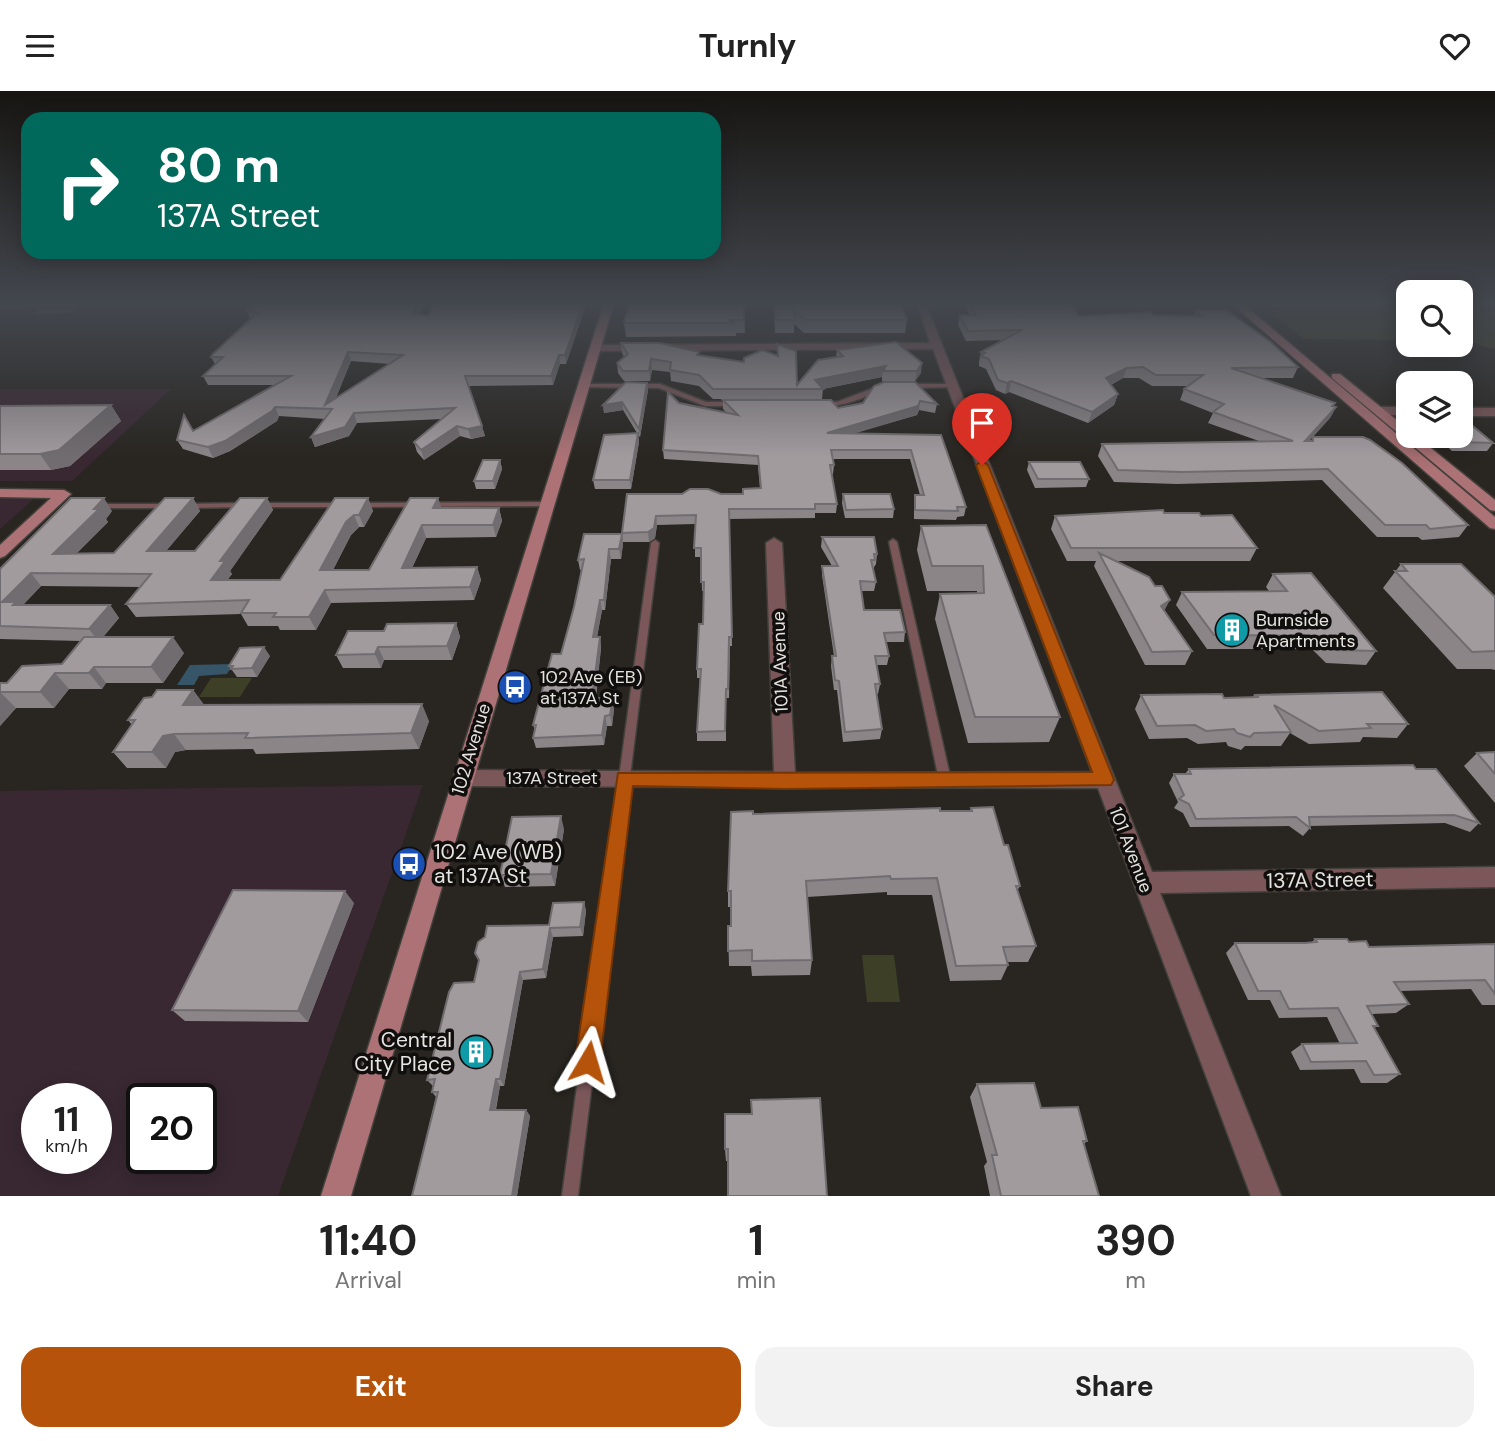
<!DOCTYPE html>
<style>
body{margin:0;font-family:"DM Sans",sans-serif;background:#f2f2f2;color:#222;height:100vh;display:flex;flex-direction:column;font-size:26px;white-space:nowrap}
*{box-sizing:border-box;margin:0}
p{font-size:23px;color:#767676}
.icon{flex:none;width:38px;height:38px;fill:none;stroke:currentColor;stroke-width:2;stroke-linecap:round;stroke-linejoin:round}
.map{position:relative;height:1105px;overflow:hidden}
.sheet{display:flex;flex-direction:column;background:#fff;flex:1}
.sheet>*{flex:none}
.hud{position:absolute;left:21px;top:21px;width:700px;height:147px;border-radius:21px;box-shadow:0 4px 18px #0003;background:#00695c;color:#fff;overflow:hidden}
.controls{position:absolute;left:1396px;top:189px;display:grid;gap:14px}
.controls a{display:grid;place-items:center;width:77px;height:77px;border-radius:14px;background:#fff;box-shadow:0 4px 18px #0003;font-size:35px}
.speed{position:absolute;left:21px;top:992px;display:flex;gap:14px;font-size:35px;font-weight:700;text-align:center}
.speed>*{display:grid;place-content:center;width:91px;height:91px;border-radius:50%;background:#fff;box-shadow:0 4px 18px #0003;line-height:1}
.speed small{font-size:18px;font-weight:400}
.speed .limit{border:4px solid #111;border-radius:10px;background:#fff;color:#111}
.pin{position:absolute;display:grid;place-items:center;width:60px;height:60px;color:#fff;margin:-72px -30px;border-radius:50% 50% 50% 0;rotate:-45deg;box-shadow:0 0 7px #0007}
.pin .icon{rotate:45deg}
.me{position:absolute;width:77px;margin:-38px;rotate:7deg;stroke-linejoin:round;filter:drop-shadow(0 0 5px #0008)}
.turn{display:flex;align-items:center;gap:24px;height:147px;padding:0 21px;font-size:32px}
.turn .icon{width:91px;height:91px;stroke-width:2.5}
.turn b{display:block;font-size:49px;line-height:60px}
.eta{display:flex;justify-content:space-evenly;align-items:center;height:119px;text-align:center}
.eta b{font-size:42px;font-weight:700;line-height:49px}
.cta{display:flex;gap:14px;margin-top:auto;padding:14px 21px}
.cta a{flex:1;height:80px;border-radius:21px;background:#b45309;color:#fff;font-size:28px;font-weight:700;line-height:80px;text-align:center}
.cta a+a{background:#f2f2f2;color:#222}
header{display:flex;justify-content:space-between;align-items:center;height:91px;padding:0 21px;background:#fff;font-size:32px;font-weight:700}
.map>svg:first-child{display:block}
.commercial{fill:#392832;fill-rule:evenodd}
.green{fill:#3d3f26}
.forest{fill:#585939}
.water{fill:#365568}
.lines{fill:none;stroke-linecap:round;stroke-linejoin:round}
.lane-casing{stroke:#43413c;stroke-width:3}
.street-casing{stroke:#43413c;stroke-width:3}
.secondary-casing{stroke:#43413c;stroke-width:3}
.lane{fill:#7c5759;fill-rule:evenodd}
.street{fill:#7c5759;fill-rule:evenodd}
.secondary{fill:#ac7275;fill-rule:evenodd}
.wall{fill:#8b8588;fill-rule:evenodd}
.shaded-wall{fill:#716c6f}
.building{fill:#a29b9e;stroke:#716c6f;stroke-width:2;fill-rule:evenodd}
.route{fill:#b45309;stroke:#753606;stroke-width:2}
.labels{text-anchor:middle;stroke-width:7;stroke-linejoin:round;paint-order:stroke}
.poi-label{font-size:18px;fill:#e6e4e0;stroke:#110f0d;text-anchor:start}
.street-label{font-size:18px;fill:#e6e4e0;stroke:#110f0d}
.near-poi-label{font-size:21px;fill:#e6e4e0;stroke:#110f0d;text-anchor:start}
.near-street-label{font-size:21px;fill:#e6e4e0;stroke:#110f0d}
</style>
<header><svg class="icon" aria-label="menu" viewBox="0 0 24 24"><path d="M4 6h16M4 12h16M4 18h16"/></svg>Turnly<svg class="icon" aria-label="heart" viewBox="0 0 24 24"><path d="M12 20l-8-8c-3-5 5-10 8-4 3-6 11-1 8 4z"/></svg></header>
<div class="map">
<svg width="1495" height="1105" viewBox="0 0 1495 1105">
<rect width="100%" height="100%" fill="#292621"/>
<path class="commercial" d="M0,298H171L72,390H0Z
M36,406L0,438V407Z
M423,694L278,1105H0V700ZM37,1008H96V1068H37ZM142,1008H201V1068H142Z"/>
<path class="green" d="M1273,212H1409V249L1303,248L1269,219H1280Z
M1461,212L1495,215V258C1482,257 1475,249 1461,249Z
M211,587H252L240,606H199Z
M862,864H894L900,911H867Z"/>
<path class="forest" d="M0,212H85L70,222L33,223L37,218L0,219Z"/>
<path class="water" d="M233,573L227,583L199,585L194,594H177L190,574Z"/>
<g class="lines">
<g class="lane-casing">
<path id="lane" d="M583,293H660L706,311H734L737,313L734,315H705L659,297L581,296V294Z
M951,293L954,295L953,296L906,297L903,295L906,293Z
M882,294L887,295C872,304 836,320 819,313L822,311H837Z
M546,411L550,413L549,415L358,416L354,414L358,412Z
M245,412H248V416L183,417L179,415L183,413Z
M257,412H343L347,414L343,416H257Z
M93,413H168L172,415L168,417H96L92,415Z
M893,448L897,451L951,689L949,692L945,694L941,692L939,689L889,451Z
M655,449L659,452L578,1105H562L651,452Z"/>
</g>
<g class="street-casing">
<path id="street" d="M918,214L927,216L1152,781L1495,776V796L1160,802L1281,1105H1251L1098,697L463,695L456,693L453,687L456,681L463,679L774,681L766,452L774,447L782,452L795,682L1092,681L933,258L595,260L590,257L595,254L930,252Z
M1409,316V324H1378L1372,320L1378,316Z
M1461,317H1495V325H1461Z"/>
</g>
<g class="secondary-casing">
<path id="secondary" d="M604,212H614L351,1105H321Z
M1231,212H1242L1495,426V438L1490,437Z
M1332,283H1340L1409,339V345H1416L1495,409V420L1490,419L1332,287Z
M0,398L64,399L71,403L5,465L0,467V454L51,407L0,406Z"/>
</g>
<use href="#lane" class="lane"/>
<use href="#street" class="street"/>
<use href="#secondary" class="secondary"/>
</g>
<path class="wall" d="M257,212H584L585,217L566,273H560L553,294L468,295L485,345L471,348L460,345L424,369L417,361L414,351L442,328L357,332L349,345L315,356L311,346L325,328L279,325L277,330L230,360L213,367L183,358L177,349L275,294H208L203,285L215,273L211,266L250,228L247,220ZM427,213L433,214L428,224H420ZM351,270L390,273L336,307Z
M744,212L745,242H736V245L626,246L624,232Z
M773,212H901L907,229L905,242H804L794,233V242H775Z
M964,212H1070L1079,225H1194L1196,219L1298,276L1293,287H1261L1335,312L1333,315L1336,316L1330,327L1309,350H1311L1313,346L1468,434L1459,446L1422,449L1418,446H1377L1322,389L1177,393L1114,391L1098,365L1102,353L1259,350L1208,332L1213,322L1180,309L1184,298L1189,295H1152L1139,287H1123L1111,294L1118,303L1114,314L1088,332L1009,301L1005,303L996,299L986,278L979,275V271L981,261L1002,249L966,250L958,234L960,224H970Z
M896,251L921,282L915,290H882V286L823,298L822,308H713L699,295L671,290L670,281L652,279L650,290H624L618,282L617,272L624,266L622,262L621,252L744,271L777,265V253L797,294L836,266L837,259Z
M647,292L648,299L640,346L638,344L639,351L631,398H595L593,389L637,342L623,319L604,322L603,314Z
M874,295L937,313L935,322L919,319L917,324L854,342L941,344L966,416L964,425L957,426L956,429L914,428V413L915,404H920L910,368H833L834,374L833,383H832L837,413L836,422H815V427L729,428L732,555H730L729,607H726V650H697V641L700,587H697V578L703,533L704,500H702L701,466H695V433L657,434L655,447L649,451H623L622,442L627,403H743L760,397L758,374L664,368L663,359L679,312L727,322L723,318V309L838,317L863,312Z
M111,314L121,330L70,375L51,379H0V315Z
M1435,345H1461L1493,352L1487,360H1452Z
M500,369L502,378L495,398H476L474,390Z
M1029,371L1089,388L1086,396L1035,397L1027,379Z
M843,403L894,418L893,427H845L842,412Z
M193,407L200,420L166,460H195L267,407L273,419L230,480L232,483L227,489H280L368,407L373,420L364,436H359L351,444L333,479H369L438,407L441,417H499L502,430L496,446L426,447L412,477L477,476L481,489L474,509L331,512L316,539H280L278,535H248L241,523L136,526L126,513L141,496L41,495L23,514H110L119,527L103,546L184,562L163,592H106L102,598H69L54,617H16L0,635V592H7L62,573L81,550L0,548V478L112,420L106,428L108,431L76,463L114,462Z
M1164,422L1201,425L1257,457L1250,470H1116L1164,520L1192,560L1185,574H1145L1094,475L1096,470H1067L1051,438L1055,425Z
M986,434L1060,626L1049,651L968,652L935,528L940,503L977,502V500H927L917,459L921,435Z
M622,443L623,453L621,468H611L605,519H602L597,546H600L601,557L596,607L614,618L612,635H607L604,654L536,657L533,647L535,639L533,634L561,563L574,516L582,479H580L578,469Z
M822,446L877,463L876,473L873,478L876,491L874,500H861L864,519L905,541L904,551H886L889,565L887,574H876L880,593L878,603H876L882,638L880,648L843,651L837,599H834L831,575L832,565H834L822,484V475H832L821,456Z
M1401,473L1495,506V579L1491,578H1457L1383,497Z
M1273,483L1376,560L1366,574L1326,572L1312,558H1207L1176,514L1182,501L1269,500L1266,496Z
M456,532L460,546L452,569H384L381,577H343L336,564L384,540Z
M270,565L257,586H237L229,575Z
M193,599L204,614L429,630L419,658L256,663L253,658L186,659L175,661L166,677H127L113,661L132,634L128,629Z
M1141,604L1224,607H1252L1254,604L1408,633L1397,647L1363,646L1360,651L1309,653L1290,642L1281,655H1245L1241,659L1228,655L1226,651L1198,653L1187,647L1149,648L1135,618Z
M1495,661V712L1464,675L1477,662Z
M1189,678H1416L1479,732L1470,741L1445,732L1310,735V737L1303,745L1289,735L1190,736L1183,722L1174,717L1178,711L1169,692L1174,683H1185Z
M971,717L1004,754L1020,795L1017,800L1036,855L1028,871H1007L1008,874L1001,889L950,890L932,804H887V801L807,806L812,869L810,884L752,885L751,875H729L728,835H731V816H728V800L753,723L970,720Z
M564,738L555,795L505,796L500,784Z
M584,811L586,820L583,845L553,846L546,887L523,889L504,995H500L496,1019H526L530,1025L517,1105H412L436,1006L432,1001L433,995L427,989L449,901L454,892L474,891L479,870L475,862L478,851L485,846L487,835L549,834L553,812Z
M354,812L308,931L185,930L172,919Z
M1315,848L1349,851L1369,856L1495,853V914H1482L1471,898L1400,900L1409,913L1396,922L1372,923L1378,935L1374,937L1400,983L1387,992H1361L1354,978L1300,979L1291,961L1302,953H1340L1327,926L1279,927L1270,909H1248L1226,862L1235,852H1311Z
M977,993L1041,1017L1087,1050L1084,1053L1099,1105H990L984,1075L987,1071L970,1006Z
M820,1007L728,1070H726L725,1058L751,1023V1009Z"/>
<path class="shaded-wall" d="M419,212H426L427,213L417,227L414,219Z
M583,212H584L585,217L566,273L565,264Z
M348,261L351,270L331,318L325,314Z
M559,264L560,273L553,294L551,285Z
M651,268L652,279L650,290L649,280Z
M922,272L921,282L915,290L917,280Z
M886,275L883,280L882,286L823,298L815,289Z
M1127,277L1123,287L1103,298L1106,287Z
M1011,290L1009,301L1005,303L1007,292Z
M647,292L648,299L640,346L639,338Z
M1118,303L1114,314L1088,332L1092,321Z
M920,310L919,319L917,324L826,351L827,342Z
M622,311L623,319L604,322L603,314Z
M111,314L121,330L70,375L51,379L40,363Z
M275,316L279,325L277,330L230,360L213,367L208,356Z
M1336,316L1330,327L1299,361L1305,350Z
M354,322L357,332L349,345L315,356L311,346Z
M457,335L460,345L424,369L421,359Z
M482,335L485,345L471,348L468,338Z
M638,342L639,351L631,398L630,389Z
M500,369L502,378L495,398L493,390Z
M104,407L112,420L106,428L108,431L62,476L53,463Z
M193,407L200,420L155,473L147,460Z
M267,407L273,419L230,480L232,483L218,502L211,489L220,470Z
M368,407L373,420L364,436L359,424Z
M438,407L442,419L433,417Z
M499,417L502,430L496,446L493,434Z
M354,424L359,436L351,444L326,492L320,479L346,431Z
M656,425L657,434L655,447L649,451L648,441Z
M422,434L426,447L406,490L402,477Z
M622,443L623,453L621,468L619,458Z
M609,458L611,468L605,519L604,509Z
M477,476L481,489L474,509L470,496Z
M31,482L41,495L20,517L2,511Z
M325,499L331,512L316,539L309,526Z
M600,509L602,519L595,557L593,546Z
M1170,509L1163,522L1161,515Z
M110,514L119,527L99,551L89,538Z
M456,532L460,546L452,569L447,555Z
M173,546L184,562L163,592L151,576Z
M600,546L601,557L594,618L592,607Z
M264,556L270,565L257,586L252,577Z
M378,556L384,569L381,577L375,563Z
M94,576L106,592L102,598L89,582Z
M55,582L69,598L54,617L40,601Z
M193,599L205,615L183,614Z
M0,601L16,617L0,635Z
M613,607L614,618L612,635L610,624Z
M422,613L429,630L419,658L411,642Z
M605,625L607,635L604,654L602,644Z
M174,643L186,659L175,661L166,677L152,661L163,645Z
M561,725L564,738L555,795L551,783Z
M345,800L354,812L308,931L298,920Z
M584,811L586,820L583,845L580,836Z
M550,837L553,846L546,887L543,878Z
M520,881L523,889L504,995L500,988Z
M496,988L500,995L494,1026L490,1019Z
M526,1019L530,1025L517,1105H512Z"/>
<path class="building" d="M257,212H419L414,219L415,223L428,224L435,212H583L565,264H559L551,285H465L482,335L468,338L457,335L421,359L414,351L455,317L354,322L345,336L311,346L332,318L275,316L272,320L225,350L208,356L177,349L184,324L193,340L291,285H203L223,266H211L213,263L258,221L247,220ZM348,261L403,264L325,314Z
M629,212H744V229H728L735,232H624Z
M774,212H901L907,229H805L794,219L795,229H776Z
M970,212H1070L1079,225L1150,221L1154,224L1202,225L1196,219H1226L1271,251L1298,276L1231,277L1335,312L1332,315L1336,316L1305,350H1313V346H1363L1370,349L1402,372L1468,434L1430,438L1426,434H1385L1328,378L1182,381L1118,379L1102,353L1293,350L1213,321L1224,313L1184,298L1203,284H1156L1143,276L1127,277L1106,287L1118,303L1092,321L1011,290L1007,292L998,289L989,268L981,265L985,262L981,261L1022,239L968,240L960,224H976Z
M896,251L922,272L917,280H883L886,275L815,289L823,298H713L699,284L670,279L671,271L651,268L649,280H623L617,272L628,263L621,252H660L699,261L697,264L744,271V267L762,259L778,265L777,253L796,260L797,294L818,269L843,265L837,259Z
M626,291L647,292L639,338L622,311L603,314Z
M884,291H915L937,313L920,310L918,315L827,342L941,344L966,416H957L958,420L915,419V404H924L911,359H831L834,374H830L837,413H815V418H729L732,546H729L728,598H726L725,640L697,641L701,578H697L699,533H703L704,491H701V457H694L696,424L656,425L654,437L648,441L622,442L627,403H682L690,398H708L721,403H743V398L761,397L758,365L663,359L668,301L679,312L738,324L723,309H831L838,317L863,312L874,295Z
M111,314L59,359L40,363H0V315Z
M1461,326H1462L1493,352L1458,351L1450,345H1461Z
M638,342L630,389H593L604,344Z
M483,369H500L493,390H474Z
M1029,371H1080L1089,388H1038Z
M843,403H890L894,418L846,419Z
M71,407H104L94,418H99L53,463L114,462L165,407H193L147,460H195L240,407H267L220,470H225L211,489H280L335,407H368L359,424H354L346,431L320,479H369L410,407H438L433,417H499L493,434H422L402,477L477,476L470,496L325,499L309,526H273L276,522H241L249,509L126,513L151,483L31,482L2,511H16L13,514H110L89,538L0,535V478Z
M1163,419L1164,422H1199L1201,425L1232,424L1257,457H1071L1055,425Z
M986,434L1060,626H975L940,503L984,502L983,475H932L921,435Z
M584,443H622L619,458H609L604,509H600L593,546H600L592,607H613L610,624L605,625L602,644L533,647L536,634H533L552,563H561L574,516L584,468L578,469Z
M822,446H874L877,463H874L875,469H871L876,491L860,490L864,519H900L905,541L884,542L889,565H875L880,593H875L882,638L845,641L839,590L835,589L832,565H836L822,475H838Z
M1099,462L1149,486L1155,495H1162L1170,509L1161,515L1192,560L1152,561Z
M1401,473H1461L1495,506V560L1472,561L1395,480H1407Z
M1311,482L1376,560L1335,559L1321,545L1214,544L1182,501L1287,500L1273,483Z
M456,532L447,555L378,556L375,563L336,564L348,540H384L387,533Z
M84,546H173L151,576H94L89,582H55L40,601H0V592H7L22,575L62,573Z
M264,556L252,577L231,578L233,575H229L240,557Z
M157,599H193L183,614L422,613L411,642L245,647L248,642L174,643L163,645L152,661H113L135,629H128L144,607L152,606Z
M1382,601L1408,633H1367L1371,637L1319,640L1274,614L1291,641L1254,642L1250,646L1237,642L1234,638L1206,640L1195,634L1157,635L1141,604L1222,603L1224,607L1259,606L1254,604Z
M1495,661V683L1477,662Z
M1413,674L1416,678H1436L1479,732L1454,724L1309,726L1310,737L1296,726L1196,728L1189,713L1179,708L1184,704L1174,683H1191L1189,678Z
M993,716L1004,754H1008L1020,795H1016L1036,855L1003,856L1008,874L956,875L937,787L891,788L890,785L806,790L812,869L752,870V859L728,860V835H731V800H728L731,721L753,720V723L940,717V720H972L971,717Z
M561,725L551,783L500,784L512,726Z
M233,799L345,800L298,920L172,919Z
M584,811L580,836L550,837L543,878L520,881L500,988H496L490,1019H526L512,1105H412L438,1001H432L435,988L427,989L449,901L454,892L474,891L479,869L475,862L478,851L485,846L487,835L549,834L553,812Z
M1315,848H1347L1349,851L1366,850L1369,856L1495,853V903L1485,889L1394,891L1409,913L1367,915L1378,935H1373L1400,983L1374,984L1366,970L1311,971L1302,953L1357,952L1338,917L1289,918L1280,900H1258L1235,852H1305L1317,851Z
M1034,992L1041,1017L1078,1016L1087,1050H1083L1099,1105H1001L992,1064H997L977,993Z
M820,1007L827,1105H728V1058H725V1023H752L751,1009Z"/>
<linearGradient id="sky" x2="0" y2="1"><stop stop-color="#171512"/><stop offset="0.58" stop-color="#43474e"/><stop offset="1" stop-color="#43474e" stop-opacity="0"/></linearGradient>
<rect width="1495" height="367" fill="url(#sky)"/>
<path class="route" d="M982,370L988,374L1114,689L1111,694L785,698L633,695L600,971L596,980L588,983L579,980L575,971L618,682L1092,681L976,374Z"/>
<defs>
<g id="building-disc" transform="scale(1.75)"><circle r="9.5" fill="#0f9aa8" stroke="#110f0d"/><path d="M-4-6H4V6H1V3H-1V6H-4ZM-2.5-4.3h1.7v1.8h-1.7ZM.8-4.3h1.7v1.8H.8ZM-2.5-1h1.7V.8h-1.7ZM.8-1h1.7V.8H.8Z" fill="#fff"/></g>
<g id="bus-disc" transform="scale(1.75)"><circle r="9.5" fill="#1a4fb4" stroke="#110f0d"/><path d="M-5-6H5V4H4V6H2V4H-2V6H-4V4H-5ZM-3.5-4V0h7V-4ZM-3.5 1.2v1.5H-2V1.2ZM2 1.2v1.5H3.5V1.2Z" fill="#fff"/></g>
</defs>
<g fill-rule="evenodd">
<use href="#building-disc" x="1232" y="539"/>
<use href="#bus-disc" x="515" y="596"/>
<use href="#bus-disc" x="409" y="773"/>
<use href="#building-disc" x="476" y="961"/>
</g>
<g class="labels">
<g class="poi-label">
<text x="1256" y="535">Burnside<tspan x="1256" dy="21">Apartments</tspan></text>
<text x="540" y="592">102 Ave (EB)<tspan x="540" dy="21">at 137A St</tspan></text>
</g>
<g class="street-label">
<text transform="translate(780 571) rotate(-92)" y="6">101A Avenue</text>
<text transform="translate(471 658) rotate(-73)" y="6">102 Avenue</text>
<text x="552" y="693">137A Street</text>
<text transform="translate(1131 759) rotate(69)" y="6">101 Avenue</text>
</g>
<g class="near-poi-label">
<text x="434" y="768">102 Ave (WB)<tspan x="434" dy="24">at 137A St</tspan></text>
<text x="452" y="956" text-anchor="end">Central<tspan x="452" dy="24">City Place</tspan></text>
</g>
<g class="near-street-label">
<text transform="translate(1320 789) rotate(-1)" y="7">137A Street</text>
</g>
</g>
</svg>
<div class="controls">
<a><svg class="icon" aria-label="search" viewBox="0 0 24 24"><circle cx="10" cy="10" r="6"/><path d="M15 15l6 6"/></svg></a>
<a><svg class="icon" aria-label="layers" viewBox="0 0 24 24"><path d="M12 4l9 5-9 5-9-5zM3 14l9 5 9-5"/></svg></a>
</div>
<div class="speed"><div>11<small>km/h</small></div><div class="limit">20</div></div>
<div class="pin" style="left:982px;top:374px;background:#d93025"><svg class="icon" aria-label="arrive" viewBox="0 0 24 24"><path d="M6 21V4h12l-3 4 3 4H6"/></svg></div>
<svg class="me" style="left:588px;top:971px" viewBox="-20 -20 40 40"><path d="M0-17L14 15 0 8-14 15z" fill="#b45309" stroke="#fff" stroke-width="4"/></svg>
<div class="hud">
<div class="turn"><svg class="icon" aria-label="right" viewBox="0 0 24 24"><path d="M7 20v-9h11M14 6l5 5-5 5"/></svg><div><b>80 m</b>137A Street</div></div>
</div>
</div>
<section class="sheet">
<div class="eta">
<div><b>11:40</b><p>Arrival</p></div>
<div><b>1</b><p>min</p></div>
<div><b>390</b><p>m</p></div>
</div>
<div class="cta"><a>Exit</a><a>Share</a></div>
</section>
